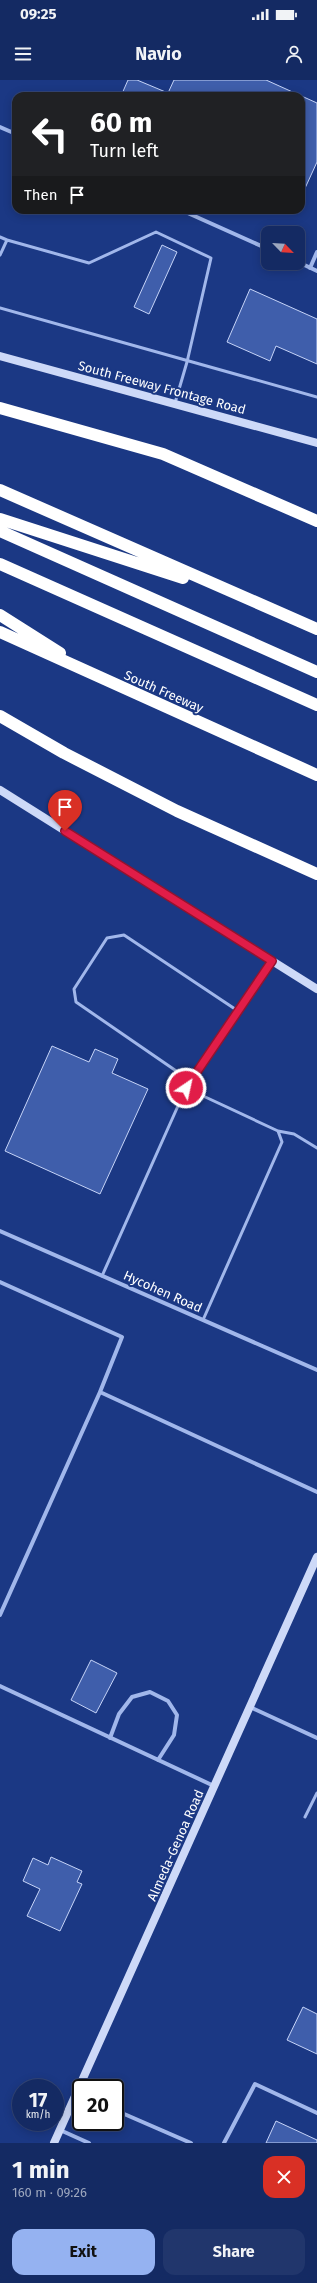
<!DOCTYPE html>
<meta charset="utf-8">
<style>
body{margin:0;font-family:"Fira Sans",sans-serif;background:#21366c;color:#f1f3f6;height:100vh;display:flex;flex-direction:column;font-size:15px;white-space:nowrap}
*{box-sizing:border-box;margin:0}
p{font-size:13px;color:#9da7be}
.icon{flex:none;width:22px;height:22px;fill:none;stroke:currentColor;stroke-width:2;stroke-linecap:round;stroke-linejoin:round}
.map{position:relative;height:2063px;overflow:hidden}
.side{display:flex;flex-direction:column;background:#142a63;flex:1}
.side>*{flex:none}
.top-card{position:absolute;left:12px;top:12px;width:293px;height:122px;border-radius:12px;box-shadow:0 2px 10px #0003,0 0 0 1px #334678;background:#202124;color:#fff;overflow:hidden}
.needle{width:26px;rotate:115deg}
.buttons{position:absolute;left:261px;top:146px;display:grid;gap:8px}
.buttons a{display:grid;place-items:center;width:44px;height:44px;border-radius:8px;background:#142a63;box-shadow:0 2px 10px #0003,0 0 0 1px #334678;font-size:20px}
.speed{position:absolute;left:12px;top:1999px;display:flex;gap:8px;font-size:20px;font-weight:700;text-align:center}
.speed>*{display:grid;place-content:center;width:52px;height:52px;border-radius:50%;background:#142a63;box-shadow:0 2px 10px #0003,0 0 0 1px #334678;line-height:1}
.speed small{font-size:10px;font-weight:400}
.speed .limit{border:2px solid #111;border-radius:6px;background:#fff;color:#111}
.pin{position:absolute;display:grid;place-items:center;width:34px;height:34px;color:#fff;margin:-41px -17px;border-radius:50% 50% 50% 0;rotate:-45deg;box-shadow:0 0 4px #0007}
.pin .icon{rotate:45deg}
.me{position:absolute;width:44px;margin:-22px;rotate:34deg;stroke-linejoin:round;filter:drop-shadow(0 0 3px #0008)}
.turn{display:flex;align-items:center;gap:14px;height:84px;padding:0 12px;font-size:18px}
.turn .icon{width:52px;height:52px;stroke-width:2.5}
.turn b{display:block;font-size:28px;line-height:34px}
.then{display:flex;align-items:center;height:38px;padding:0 12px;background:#0003;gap:8px;font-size:15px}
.round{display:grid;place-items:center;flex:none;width:42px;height:42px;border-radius:12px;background:#21366c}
.summary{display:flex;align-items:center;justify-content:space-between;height:68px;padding:0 12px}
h1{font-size:24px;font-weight:700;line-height:30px}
.action{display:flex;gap:8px;margin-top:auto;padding:8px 12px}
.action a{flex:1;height:46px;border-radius:12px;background:#95b2f1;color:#111;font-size:16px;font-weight:700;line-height:46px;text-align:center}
.action a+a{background:#21366c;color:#f1f3f6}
.status{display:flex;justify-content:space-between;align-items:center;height:28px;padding:0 20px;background:#142a63;direction:ltr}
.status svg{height:11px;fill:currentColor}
header{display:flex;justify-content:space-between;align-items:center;height:52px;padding:0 12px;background:#142a63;font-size:18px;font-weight:700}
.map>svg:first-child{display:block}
.building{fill:#3f5eab;stroke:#c6d4f8}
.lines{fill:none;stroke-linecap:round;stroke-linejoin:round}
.service{stroke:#a1b7eb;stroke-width:3}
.minor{stroke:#a1b7eb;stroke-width:4}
.secondary{stroke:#cdd9f8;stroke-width:8}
.motorway{stroke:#fff;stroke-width:12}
.route-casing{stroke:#92132f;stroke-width:10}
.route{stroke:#e11d48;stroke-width:7}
.labels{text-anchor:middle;stroke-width:4;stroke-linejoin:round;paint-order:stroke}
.street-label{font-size:13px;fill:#fff;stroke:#1b3884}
</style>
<div class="status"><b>09:25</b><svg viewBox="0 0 49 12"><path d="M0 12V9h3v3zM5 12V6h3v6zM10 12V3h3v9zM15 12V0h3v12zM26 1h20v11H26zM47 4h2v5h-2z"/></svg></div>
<header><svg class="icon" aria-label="menu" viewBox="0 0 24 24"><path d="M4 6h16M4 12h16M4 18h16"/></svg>Navio<svg class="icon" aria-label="person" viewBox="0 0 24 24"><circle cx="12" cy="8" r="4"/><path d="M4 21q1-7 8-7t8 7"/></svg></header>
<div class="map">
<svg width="317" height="2063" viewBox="0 0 317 2063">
<rect width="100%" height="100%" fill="#1b3884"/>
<path class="building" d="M128,0H137L168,13L174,0H266L317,23V82L301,117V16H121Z
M162,165L177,172L149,234L134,227Z
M250,209L317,239V284L276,266L270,281L227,262Z
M52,966L89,982L95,969L118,979L112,993L148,1009L100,1114L5,1071Z
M91,1580L117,1593L96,1633L71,1620Z
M51,1777L82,1791L77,1802L82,1804L60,1851L27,1836L40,1809L23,1801L33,1778L48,1785Z
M303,1927L317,1934V1974L287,1960Z
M276,2041L317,2060V2063H266Z"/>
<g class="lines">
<path class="service" d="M0,157L7,160
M0,175L7,160L89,183L156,152L211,178L187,282L175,323
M0,228L317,317
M278,1051L294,1054L317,1068
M102,1196L186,1008L272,881
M203,1240L282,1062L278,1051L186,1008L185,997L76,922L74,909L107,858L124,855L238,931
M305,1737L317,1713"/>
<path class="minor" d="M0,47L16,54
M181,130L268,169
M298,182L317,191
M310,188L317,172
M0,1151L317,1290
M0,1202L122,1257L100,1312L317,1412
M0,1535L100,1312
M0,1606L214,1706
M250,1627L317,1658
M110,1658L119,1634L132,1617L150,1612L168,1621L177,1635L174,1655L158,1680
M115,2030L191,2063
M60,2050L89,2063
M224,2063L255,2004L317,2033"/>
<path class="secondary" d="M0,276L317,363
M0,710L317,909
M54,2063L317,1477"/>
<path class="motorway" d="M0,328L163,374L317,441
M0,410L317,549
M0,439L183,498
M0,451L317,592
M0,484L317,625
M0,535L60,573
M0,552L317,695
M0,636L64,673L177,731L317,794"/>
</g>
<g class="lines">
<g class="route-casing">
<path id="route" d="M65,751L272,881L186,1008"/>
</g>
<use href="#route" class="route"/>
</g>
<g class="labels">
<g class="street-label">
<text transform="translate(162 307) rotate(15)" y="5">South Freeway Frontage Road</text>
<text transform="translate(164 611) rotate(24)" y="5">South Freeway</text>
<text transform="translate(163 1211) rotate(24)" y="5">Hycohen Road</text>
<text transform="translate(175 1765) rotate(-66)" y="5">Almeda-Genoa Road</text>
</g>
</g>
</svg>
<div class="buttons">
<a><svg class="needle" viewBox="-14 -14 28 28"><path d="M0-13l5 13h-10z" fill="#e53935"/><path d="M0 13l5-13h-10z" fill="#9da7be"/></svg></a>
</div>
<div class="speed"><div>17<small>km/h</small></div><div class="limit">20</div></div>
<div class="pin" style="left:65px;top:751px;background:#d93025"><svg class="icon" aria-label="arrive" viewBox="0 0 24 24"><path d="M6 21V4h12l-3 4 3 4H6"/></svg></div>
<svg class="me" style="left:186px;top:1008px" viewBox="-20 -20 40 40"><circle r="17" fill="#e11d48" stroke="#fff" stroke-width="3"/><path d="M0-11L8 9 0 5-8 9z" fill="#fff"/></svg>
<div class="top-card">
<div class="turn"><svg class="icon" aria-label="left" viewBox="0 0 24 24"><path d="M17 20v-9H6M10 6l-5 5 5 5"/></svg><div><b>60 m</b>Turn left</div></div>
<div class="then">Then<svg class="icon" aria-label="arrive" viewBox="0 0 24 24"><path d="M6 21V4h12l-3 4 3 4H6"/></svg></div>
</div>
</div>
<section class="side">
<div class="summary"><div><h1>1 min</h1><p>160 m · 09:26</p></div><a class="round" style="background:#d93025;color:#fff"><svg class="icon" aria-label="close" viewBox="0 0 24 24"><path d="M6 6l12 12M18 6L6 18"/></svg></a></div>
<div class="action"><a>Exit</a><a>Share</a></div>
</section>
